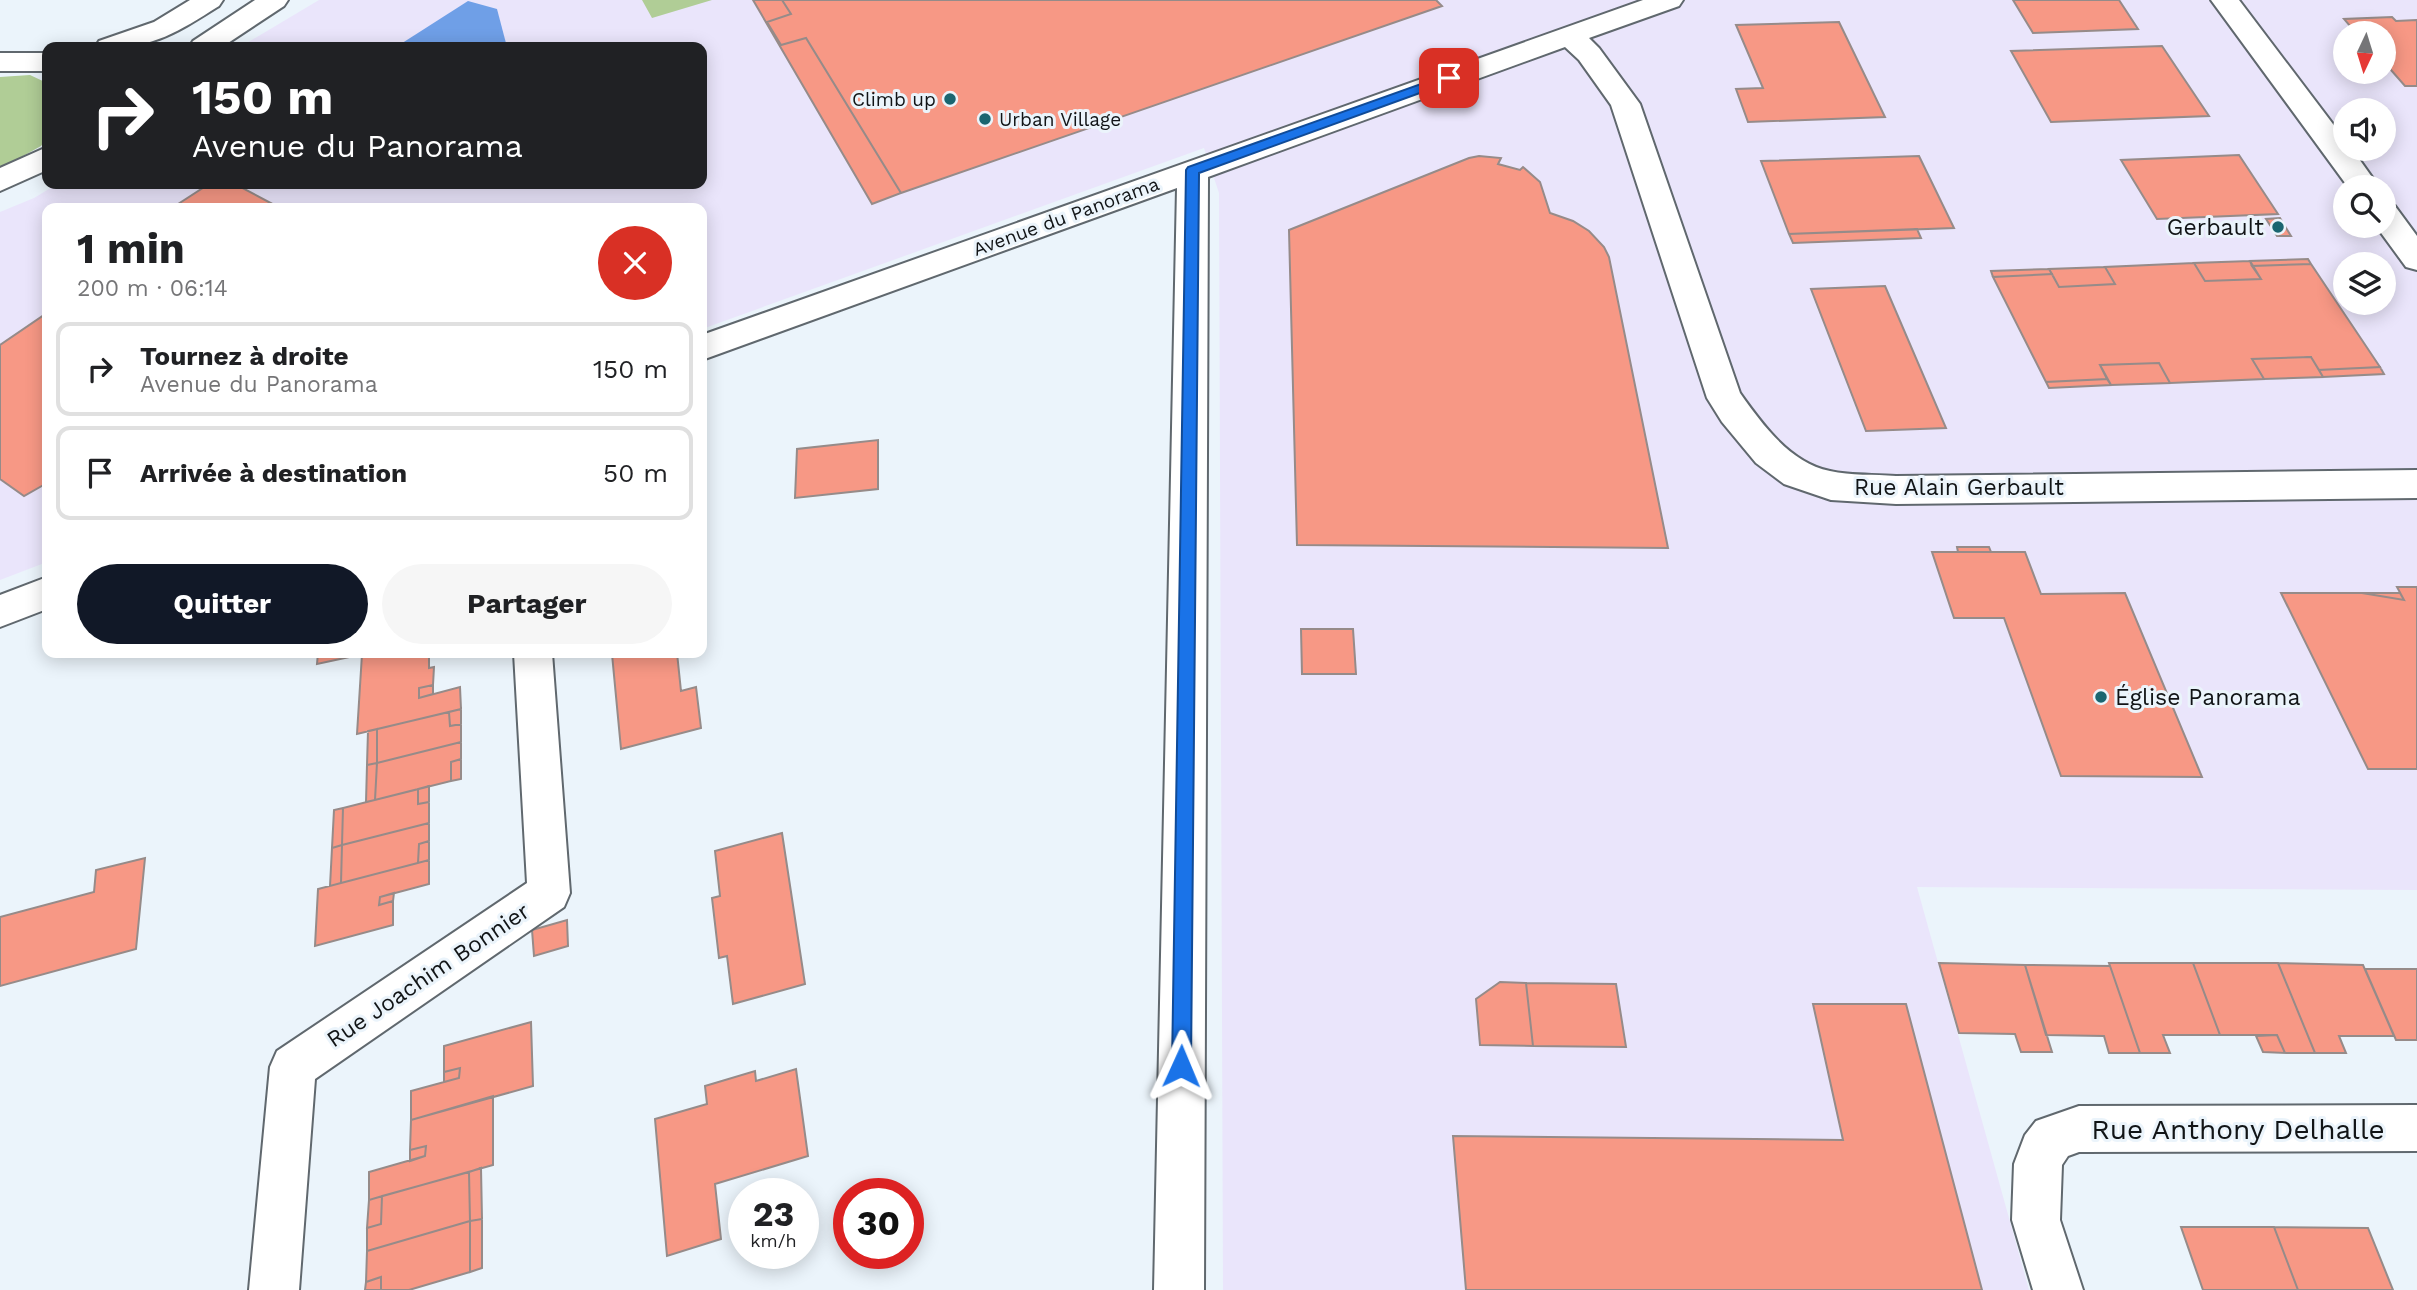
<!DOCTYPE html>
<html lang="fr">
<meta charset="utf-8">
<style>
body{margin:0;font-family:"Work Sans",sans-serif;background:#f6f6f6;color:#202124;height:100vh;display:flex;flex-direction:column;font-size:26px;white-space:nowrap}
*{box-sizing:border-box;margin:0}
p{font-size:23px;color:#757577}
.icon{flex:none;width:38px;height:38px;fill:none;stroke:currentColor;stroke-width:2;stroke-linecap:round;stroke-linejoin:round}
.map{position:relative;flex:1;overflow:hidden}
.drawer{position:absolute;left:42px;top:203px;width:665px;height:455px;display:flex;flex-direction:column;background:#fff;border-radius:14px;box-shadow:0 4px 18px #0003}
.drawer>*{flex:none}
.banner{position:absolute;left:42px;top:42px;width:665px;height:147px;border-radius:14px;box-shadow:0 4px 18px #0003;background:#202124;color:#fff;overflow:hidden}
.needle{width:46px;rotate:184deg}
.fabs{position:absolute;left:2333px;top:21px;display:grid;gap:14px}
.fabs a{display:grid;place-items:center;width:63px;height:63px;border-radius:50%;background:#fff;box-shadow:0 4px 18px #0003;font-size:35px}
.speed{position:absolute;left:728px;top:1178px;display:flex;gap:14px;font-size:35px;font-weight:700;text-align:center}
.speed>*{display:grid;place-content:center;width:91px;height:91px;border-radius:50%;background:#fff;box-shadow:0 4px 18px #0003;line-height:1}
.speed small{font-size:18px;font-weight:400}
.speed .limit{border:10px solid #d22;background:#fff;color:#111}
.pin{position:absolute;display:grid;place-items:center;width:60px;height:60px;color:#fff;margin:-30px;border-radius:14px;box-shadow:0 4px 10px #0006}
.me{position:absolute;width:77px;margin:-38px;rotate:1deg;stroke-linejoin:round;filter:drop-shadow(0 0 5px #0008)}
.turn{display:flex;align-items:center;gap:24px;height:147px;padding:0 35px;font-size:32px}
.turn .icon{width:91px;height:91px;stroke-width:2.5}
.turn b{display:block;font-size:49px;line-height:60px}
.round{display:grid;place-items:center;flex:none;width:74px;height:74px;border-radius:37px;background:#f6f6f6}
.headline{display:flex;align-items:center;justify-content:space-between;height:119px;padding:0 35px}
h1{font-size:42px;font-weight:700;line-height:52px}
.action{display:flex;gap:14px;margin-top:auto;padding:14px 35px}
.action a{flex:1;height:80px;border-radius:42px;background:#111827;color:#fff;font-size:28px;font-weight:700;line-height:80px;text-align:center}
.action a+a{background:#f6f6f6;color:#202124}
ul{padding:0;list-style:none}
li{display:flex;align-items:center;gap:21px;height:94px;margin:0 14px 10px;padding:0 21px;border:4px solid #e0e0e0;border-radius:14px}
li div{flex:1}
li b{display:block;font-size:26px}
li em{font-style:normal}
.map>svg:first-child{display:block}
.industrial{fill:#eae5fb;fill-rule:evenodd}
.green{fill:#b0cd96}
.water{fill:#6f9fe7}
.building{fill:#f79885;stroke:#968b89;stroke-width:2}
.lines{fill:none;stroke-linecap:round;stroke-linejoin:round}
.minor-casing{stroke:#60686e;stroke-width:4}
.major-casing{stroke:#60686e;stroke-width:4}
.highway-casing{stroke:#60686e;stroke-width:4}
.minor{fill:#fff;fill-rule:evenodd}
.major{fill:#fff;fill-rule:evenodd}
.highway{fill:#fff;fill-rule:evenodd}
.route{fill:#1a73e8;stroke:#114b97;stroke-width:2}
.poi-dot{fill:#1a6570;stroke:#ebf4fb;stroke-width:2.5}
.labels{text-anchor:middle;stroke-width:6;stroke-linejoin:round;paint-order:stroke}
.far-poi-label{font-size:19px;fill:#111416;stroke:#ebf4fb;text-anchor:end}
.far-street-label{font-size:19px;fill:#111416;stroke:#ebf4fb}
.poi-label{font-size:23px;fill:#111416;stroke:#ebf4fb;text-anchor:end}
.street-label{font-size:23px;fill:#111416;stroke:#ebf4fb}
.near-street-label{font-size:28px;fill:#111416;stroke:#ebf4fb}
</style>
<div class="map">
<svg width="2417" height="1290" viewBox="0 0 2417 1290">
<rect width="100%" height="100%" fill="#ebf4fb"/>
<path class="industrial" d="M319,0H2417V890L1917,887L2029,1290H1223L1219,193L1204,148L702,329V208H47V562L0,580V212L34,198L57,184H702V47H240ZM2345,33H2384V72H2345ZM2345,110H2384V149H2345ZM2345,187H2384V226H2345ZM2345,264H2384V303H2345Z"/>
<path class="green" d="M642,0H712L652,18Z
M30,75L47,83V138L41,146L0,169V77Z"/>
<path class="water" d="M468,1L497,9L507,47H396Z"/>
<path class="building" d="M753,0H782L791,14L767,22L781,45L806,38L901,193L872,204Z
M782,0H1436L1442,6L901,193L806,38L781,45L767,22L791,14Z
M2013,0H2119L2138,29L2033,33Z
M2392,17L2396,21L2417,20V86H2405L2384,62V33H2356L2344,19Z
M1839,22L1885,117L1748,122L1736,89L1763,88L1736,25Z
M2162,46L2209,116L2051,122L2011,51Z
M2239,155L2278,214L2157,219L2121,160Z
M1479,156L1501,158L1498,164L1520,170L1523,167L1540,182L1550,213L1573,221L1589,231L1604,247L1609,257L1668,548L1297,545L1289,230L1469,158Z
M1919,156L1954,228L1789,234L1761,161Z
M209,184H235L280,208H172Z
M2280,218L2291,236H2277L2266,219Z
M1917,229L1921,238L1793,243L1789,234Z
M2308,259L2311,264L2252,266L2250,261Z
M2250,261L2261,279L2205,281L2194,263Z
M2194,263L2205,281L2261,279L2252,266L2311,264L2380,367L2319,370L2311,357L2252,359L2264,379L2170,383L2159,363L2100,365L2107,379L2046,382L1993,277L2052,274L2059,287L2115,284L2105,267Z
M2105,267L2115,284L2059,287L2049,269Z
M2049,269L2052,274L1993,277L1991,271Z
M1885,286L1946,428L1866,431L1811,289Z
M47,313V483L24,496L0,479V345Z
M2311,357L2323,377L2264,379L2252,359Z
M2159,363L2170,383L2111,385L2100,365Z
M2380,367L2384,374L2323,377L2319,370Z
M2107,379L2111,385L2049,388L2046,382Z
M878,440V489L795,498L797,449Z
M1957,547H1989L1991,552H1958Z
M1932,552H2025L2041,594L2125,593L2202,777L2061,776L2004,618H1954Z
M2397,587H2417V769H2368L2281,593H2362L2404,600Z
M2362,593H2400L2404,600Z
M1301,629H1353L1356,674H1302Z
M318,653H368L317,664Z
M368,653H429V668L434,667L433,685L419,688V698L460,687L461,709L357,734L362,654Z
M618,653H677L681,691L696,687L701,728L621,749L612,654Z
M433,685V694L419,698V688Z
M461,709V724L450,726L449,712Z
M449,712L450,726L461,724V742L377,763V729Z
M377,729V763L367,765L368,731Z
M461,742V759L451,762V781L375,800L377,763Z
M461,759V779L451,781V762Z
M377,763L375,800L366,802L367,765Z
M429,786V802L418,804V789Z
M418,789V804L429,802V823L342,845L343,808Z
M343,808L342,845L332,848L334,810Z
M429,823V841L419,844L418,863L341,883L342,845Z
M782,833L805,984L733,1004L727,956L719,958L712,898L720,896L715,851Z
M429,841V860L418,863L419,844Z
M342,845L341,883L330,886L332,848Z
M145,858L136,949L0,986V917L94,892L96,870Z
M429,860V884L380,897L379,905L393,901V925L315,946L318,889Z
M394,893L393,901L379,905L380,897Z
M567,920L568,946L534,956L532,930Z
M1939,963L2025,965L2052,1052H2021L2015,1034L1959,1033Z
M2109,963H2193L2220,1035H2163L2170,1053H2140Z
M2193,963H2278L2315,1053H2285L2277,1035H2220Z
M2278,963L2363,965L2394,1036H2339L2346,1053H2315Z
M2025,965L2110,966L2140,1053H2109L2104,1036L2046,1035Z
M2365,969H2417V1040H2396Z
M1500,982L1526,983L1533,1046L1480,1045L1476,999Z
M1526,983L1616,984L1626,1047L1533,1046Z
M1813,1004H1906L1982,1290H1466L1453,1136L1843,1140Z
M531,1022L533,1086L411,1120V1091L459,1078L460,1068L444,1072V1046Z
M2277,1035L2285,1053L2263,1052L2256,1036Z
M460,1068L459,1078L444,1082V1072Z
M796,1069L808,1156L715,1184L721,1239L667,1256L655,1119L707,1104L705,1086L755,1071L756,1081Z
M493,1096V1165L369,1200V1172L425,1156L426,1146L410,1150L411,1120Z
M426,1146L425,1156L410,1161V1150Z
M481,1168L482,1219L470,1221L469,1172Z
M469,1172L470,1221L367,1251V1228L381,1224L382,1196Z
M382,1196L381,1224L367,1228L369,1200Z
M482,1219V1268L470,1272V1221Z
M470,1221V1272L409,1290H381V1277L366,1282L367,1251Z
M2181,1227H2274L2298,1290H2203Z
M2274,1227L2368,1228L2393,1290H2298Z
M381,1277V1290H365L366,1282Z"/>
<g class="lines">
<g class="minor-casing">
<path id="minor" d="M1643,0H1683L1679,6L1589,38L1599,48L1640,104L1740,393C1762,424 1790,463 1830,471C1851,476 1874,474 1896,476L2417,470V498L1896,504L1831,500L1784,484L1756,463L1722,422L1707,398L1611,105L1579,60L1565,47L1208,177L1204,1290H1154L1177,188L702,360V335Z
M2211,0H2239L2345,140V149H2352L2379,187H2348Z
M2384,203L2395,206L2417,236V270L2406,267L2376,226H2384Z
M47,577V609L0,627V595Z
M514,653H552L570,893L564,907L315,1079L299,1290H249L270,1067L277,1051L527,883Z
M2417,1105V1151L2079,1152L2068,1156L2062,1165L2060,1220L2083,1290H2033L2012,1220L2014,1164L2025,1135L2036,1121L2079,1106Z"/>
</g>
<g class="major-casing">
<path id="major" d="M0,53H47V71H0Z
M47,147V170L0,191V168Z"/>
</g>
<g class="highway-casing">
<path id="highway" d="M190,0H223L219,6C173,35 150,50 95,47L99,41L154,22Z
M255,0H288L284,6L222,47H189L193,41Z"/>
</g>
<use href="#minor" class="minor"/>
<use href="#major" class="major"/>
<use href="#highway" class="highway"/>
</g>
<path class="route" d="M1449,74L1453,75V81L1199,173L1191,1066L1188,1073L1181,1076L1175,1073L1172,1066L1186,170L1188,167Z"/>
<g class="poi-dot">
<circle cx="950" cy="99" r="7"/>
<circle cx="985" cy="119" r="7"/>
<circle cx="2278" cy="227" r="7"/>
<circle cx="2101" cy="697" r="7"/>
</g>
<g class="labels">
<g class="far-poi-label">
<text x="936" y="106">Climb up</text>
<text x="999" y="126" text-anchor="start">Urban Village</text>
</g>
<g class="far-street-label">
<text transform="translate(1066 216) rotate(-20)" y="7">Avenue du Panorama</text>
</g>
<g class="poi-label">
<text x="2264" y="235">Gerbault</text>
<text x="2115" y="705" text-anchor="start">Église Panorama</text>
</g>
<g class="street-label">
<text x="1959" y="495">Rue Alain Gerbault</text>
<text transform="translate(428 975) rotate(-34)" y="8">Rue Joachim Bonnier</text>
</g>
<g class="near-street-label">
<text x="2238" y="1139">Rue Anthony Delhalle</text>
</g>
</g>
</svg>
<div class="fabs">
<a><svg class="needle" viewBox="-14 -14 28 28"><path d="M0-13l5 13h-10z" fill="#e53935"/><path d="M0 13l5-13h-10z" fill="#757577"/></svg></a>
<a><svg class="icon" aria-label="sound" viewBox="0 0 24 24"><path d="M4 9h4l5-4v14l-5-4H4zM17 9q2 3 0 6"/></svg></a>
<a><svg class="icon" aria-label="search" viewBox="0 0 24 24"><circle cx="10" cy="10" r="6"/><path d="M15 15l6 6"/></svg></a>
<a><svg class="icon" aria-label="layers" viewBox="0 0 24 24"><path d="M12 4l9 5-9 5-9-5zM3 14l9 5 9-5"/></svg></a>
</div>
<div class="speed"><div>23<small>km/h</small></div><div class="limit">30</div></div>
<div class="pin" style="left:1449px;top:78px;background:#d93025"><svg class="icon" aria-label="arrive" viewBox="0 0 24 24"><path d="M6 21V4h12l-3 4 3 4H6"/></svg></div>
<svg class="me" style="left:1181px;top:1066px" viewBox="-20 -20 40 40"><path d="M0-17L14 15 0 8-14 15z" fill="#1a73e8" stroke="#fff" stroke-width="4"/></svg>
<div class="banner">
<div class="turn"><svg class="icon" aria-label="right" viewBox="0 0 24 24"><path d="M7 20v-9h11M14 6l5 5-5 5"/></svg><div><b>150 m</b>Avenue du Panorama</div></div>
</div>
<section class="drawer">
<div class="headline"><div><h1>1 min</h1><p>200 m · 06:14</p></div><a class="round" style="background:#d93025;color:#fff"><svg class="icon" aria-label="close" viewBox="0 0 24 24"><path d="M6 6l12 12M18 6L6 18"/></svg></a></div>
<ul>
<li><svg class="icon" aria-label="right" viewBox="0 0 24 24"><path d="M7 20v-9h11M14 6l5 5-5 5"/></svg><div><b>Tournez à droite</b><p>Avenue du Panorama</p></div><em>150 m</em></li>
<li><svg class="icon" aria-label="arrive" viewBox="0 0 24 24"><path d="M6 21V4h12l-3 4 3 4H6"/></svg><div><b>Arrivée à destination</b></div><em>50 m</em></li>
</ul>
<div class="action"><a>Quitter</a><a>Partager</a></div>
</section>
</div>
